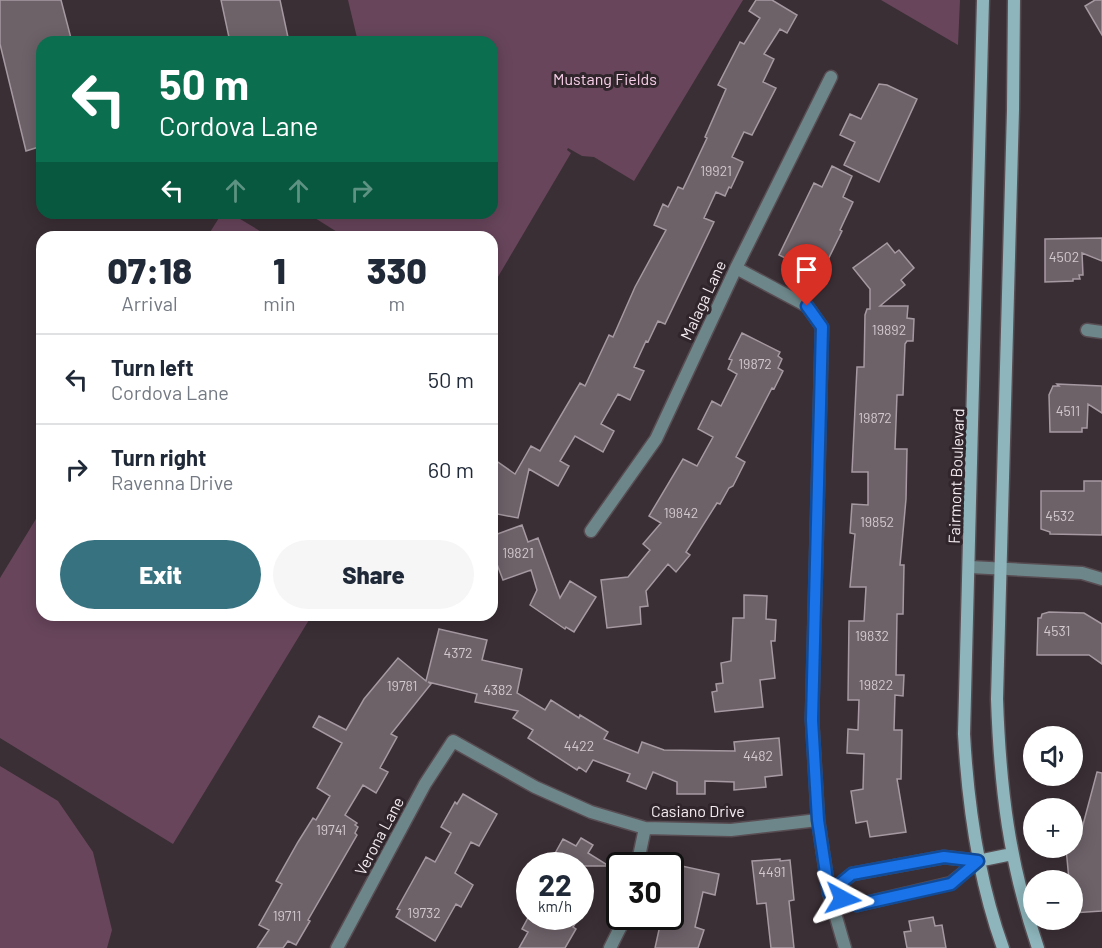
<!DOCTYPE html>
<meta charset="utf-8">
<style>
body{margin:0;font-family:Barlow,sans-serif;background:#f6f6f7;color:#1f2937;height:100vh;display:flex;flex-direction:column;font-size:22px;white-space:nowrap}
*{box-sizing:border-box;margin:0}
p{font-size:20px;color:#747a83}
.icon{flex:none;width:33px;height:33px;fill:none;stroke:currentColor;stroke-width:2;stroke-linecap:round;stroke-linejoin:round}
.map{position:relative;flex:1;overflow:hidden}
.details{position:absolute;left:36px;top:231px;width:462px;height:390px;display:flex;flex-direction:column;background:#fff;border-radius:18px;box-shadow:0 3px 15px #0003}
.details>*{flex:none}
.guide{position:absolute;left:36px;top:36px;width:462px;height:183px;border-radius:18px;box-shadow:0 3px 15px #0003;background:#0b6e4f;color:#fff;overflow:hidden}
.fabs{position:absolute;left:1023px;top:726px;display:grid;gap:12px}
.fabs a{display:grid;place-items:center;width:60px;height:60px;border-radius:50%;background:#fff;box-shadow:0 3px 15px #0003;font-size:30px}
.speed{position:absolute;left:516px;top:852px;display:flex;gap:12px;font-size:30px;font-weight:700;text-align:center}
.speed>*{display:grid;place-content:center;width:78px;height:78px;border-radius:50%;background:#fff;box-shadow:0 3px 15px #0003;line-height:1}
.speed small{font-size:15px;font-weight:400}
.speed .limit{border:3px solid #111;border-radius:9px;background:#fff;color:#111}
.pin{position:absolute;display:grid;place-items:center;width:51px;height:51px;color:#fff;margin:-62px -26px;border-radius:50% 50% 50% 0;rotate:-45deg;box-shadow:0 0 6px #0007}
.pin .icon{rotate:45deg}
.me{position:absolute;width:66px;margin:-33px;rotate:95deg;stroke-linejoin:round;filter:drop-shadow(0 0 4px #0008)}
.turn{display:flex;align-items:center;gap:21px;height:126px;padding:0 24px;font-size:27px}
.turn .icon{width:78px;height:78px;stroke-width:2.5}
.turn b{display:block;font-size:42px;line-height:51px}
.lanes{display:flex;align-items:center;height:57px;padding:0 24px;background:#0003;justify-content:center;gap:30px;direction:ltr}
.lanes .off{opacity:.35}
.eta{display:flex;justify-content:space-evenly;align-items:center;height:102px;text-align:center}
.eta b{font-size:36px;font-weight:800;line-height:42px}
.primary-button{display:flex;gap:12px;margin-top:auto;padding:12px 24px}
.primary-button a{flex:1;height:69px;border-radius:36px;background:#367280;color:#fff;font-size:24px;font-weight:800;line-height:69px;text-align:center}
.primary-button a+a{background:#f6f6f7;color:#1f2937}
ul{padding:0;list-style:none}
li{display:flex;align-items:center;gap:18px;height:90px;padding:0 24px;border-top:2px solid #e0e1e3}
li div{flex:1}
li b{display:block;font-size:22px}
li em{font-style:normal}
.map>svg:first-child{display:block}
.green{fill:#68455b}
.building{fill:#6e6269;stroke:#a699a1;stroke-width:1.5}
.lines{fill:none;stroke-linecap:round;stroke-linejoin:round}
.street-casing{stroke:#584d53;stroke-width:15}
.secondary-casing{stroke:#584d53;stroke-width:15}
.street{stroke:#6d8689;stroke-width:12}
.secondary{stroke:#8db5bb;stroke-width:12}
.route-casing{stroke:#114b97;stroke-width:15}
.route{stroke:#1a73e8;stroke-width:10}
.labels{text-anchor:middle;stroke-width:6;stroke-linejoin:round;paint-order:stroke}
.number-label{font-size:14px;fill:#d2c9ce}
.park-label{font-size:16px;fill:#f9cfe9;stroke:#2f252b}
.street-label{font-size:16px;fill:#f3ebf0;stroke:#2f252b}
</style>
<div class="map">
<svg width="1102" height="948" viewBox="0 0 1102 948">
<rect width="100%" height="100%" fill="#3a2f35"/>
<path class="green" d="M348,0H743L634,181L594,157L582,156L568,148L567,150L571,153L492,287V237H345L307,213H492V42H358Z
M881,0H960L958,45Z
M222,213H230L270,237H207Z
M42,509V615H312L173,844L0,738V578Z
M0,766L58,801L93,852L112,930L107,948H0Z"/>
<path class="building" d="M0,0H61L72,42H42V146L26,151L0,44Z
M221,0H280L289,42H230Z
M756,0H772L797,15L787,33L780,29L764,54L774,59L763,82L776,88L752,135L744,132L732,157L743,162L731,188L729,187L725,196L716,192L704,218L714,222L665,324L658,321L648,342L646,341L634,367L644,371L630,400L618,394L601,424L614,431L603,452L575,436L560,461L569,466L558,486L529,469L518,518L492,513V458L515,474L531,446L540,451L580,383L585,386L609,335L613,337L635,287L666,230L654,225L663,204L668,207L678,187L683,189L707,138L705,137L726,89L718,85L740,42L744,44L760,18L749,11Z
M1095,0H1102V35L1085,6Z
M879,84L887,85L917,99L879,182L844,165L855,142L840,135L850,114L861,119Z
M832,166L852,176L843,197L853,202L840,230L842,231L822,272L799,260L797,264L779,255L814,183L822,187Z
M1102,238V261L1082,253L1083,275H1079L1080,279H1073V281L1045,282V239Z
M887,243L895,253L899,250L914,268L901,280L905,285L880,306H908L907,318L914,319L913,341H907L905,344L903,395H897L895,449H907L906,499L900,565H904L903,614H897L896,675H904L903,696L895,695L894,730H902L901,779H897L906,832L870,837L867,821L856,823L851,791L863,789L864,754L847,753L848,729L858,730L859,700H848L849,621H864L866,587H850L855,534L850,533L852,504L868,505V472H852L857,367H864L865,315L867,309H870V289L853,268Z
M742,333L780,352L778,356L782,359L778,368L783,371L774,389L772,388L736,457L745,462L733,486L729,488L720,504L717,503L686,552L690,555L676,572L668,564L646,591L648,606L640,607L641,624L607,628L601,580L628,577L650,550L643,544L661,523L649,516L683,459L697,466L713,437L698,429L712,401L721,406L737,374L728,369L732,360L729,359Z
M1057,384L1102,386V413L1088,404L1087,428H1082V432H1050L1049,395L1053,386H1059Z
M1084,481H1102V535L1050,534V532L1041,529V491H1084Z
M522,525L528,542L538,538L560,598L570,581L596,597L574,632L566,627L565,629L530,605L537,590L531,570L503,580L492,551V536Z
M744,595L767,596L766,619L776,620L775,641H771L775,678L760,680L763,707L715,712L712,692L717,691L716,684L723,683L721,663L731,661L733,618H744Z
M1049,612L1084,613L1102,624V664L1089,655H1037L1038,618H1041L1042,614Z
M439,629L487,640L482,660L522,669L517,693L545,710L551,700L579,718L580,715L608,732L604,739L638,753L642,742L664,750L735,751L734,742L779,738L782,775L765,777L766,787L734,790V782L705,781V794H677V782L653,772L646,789L627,781L630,774L593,760L586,772L579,767L577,770L528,738L533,730L513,718L518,711L475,702L477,694L428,682L431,684L391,734L397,737L380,768L388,772L376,793L363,785L345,815L357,823L355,825L358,827L355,833L357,835L308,920L310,921L296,945L288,941L283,948H257L269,930L259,925L282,884L276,881L298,842L313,818L316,820L330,796L317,788L342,743L313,727L319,716L346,730L364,699L398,658L426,681Z
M1097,772L1102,773V911L1072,913V880H1069L1066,848H1072V834L1080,836Z
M463,794L497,814L479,846L471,842L455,873L473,885L461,907L456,904L435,941L396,917L400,910L397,909L426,857L435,862L451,833L441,827L455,802L457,804Z
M581,838L593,845L588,853L609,866H548L563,839L576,846Z
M780,859V861L790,860L794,900L789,901L794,948H771L766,903L757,904L752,861Z
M677,865L719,874L715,895L703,892L695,927L704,930L698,948H655L662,916H675L681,888L673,886Z
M529,916H580L573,927L576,929L565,948H519L528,932L522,929Z
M933,917L935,926L942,925L946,948H907L904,932L911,931L909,921Z"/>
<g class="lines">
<g class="street-casing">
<path id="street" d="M736,268L807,306L822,327L812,719L818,820L829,893L845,948
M1087,330L1102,332
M591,531L656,439L736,268L831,77
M970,567L1082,573L1102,579
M637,866L645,828
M829,893L857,905L951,883L978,861
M829,893L852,874L944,857L978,861
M337,948L425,784L453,741L535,787L591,812L645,828L731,830L818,820
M610,948L626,916"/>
</g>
<g class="secondary-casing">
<path id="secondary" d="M983,0L964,734C968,807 978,879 1003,948
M1014,0L1013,110L997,699C1000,788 1009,863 1038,948
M978,861L1012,854"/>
</g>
<use href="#street" class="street"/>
<use href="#secondary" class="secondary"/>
</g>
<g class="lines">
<g class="route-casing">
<path id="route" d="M807,306L822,327L812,720L818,820L829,893L852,874L944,857L978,861L951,884L857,905L843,899"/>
</g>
<use href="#route" class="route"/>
</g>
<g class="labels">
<g class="number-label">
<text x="716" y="176">19921</text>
<text x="1064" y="262">4502</text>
<text x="889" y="335">19892</text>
<text x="755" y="369">19872</text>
<text x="1068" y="416">4511</text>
<text x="875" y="423">19872</text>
<text x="681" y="518">19842</text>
<text x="1060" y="521">4532</text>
<text x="877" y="527">19852</text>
<text x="518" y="558">19821</text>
<text x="1057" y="636">4531</text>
<text x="872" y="641">19832</text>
<text x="458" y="658">4372</text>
<text x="876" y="690">19822</text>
<text x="402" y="691">19781</text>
<text x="498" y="695">4382</text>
<text x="579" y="751">4422</text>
<text x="758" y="761">4482</text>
<text x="331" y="835">19741</text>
<text x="772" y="877">4491</text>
<text x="424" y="918">19732</text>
<text x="287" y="921">19711</text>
</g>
<g class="park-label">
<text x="605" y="85">Mustang Fields</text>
</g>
<g class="street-label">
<text transform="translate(703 300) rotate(-65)" y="6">Malaga Lane</text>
<text transform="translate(956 476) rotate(-88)" y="6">Fairmont Boulevard</text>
<text x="698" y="817">Casiano Drive</text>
<text transform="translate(379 836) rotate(-62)" y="6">Verona Lane</text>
</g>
</g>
</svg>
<div class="fabs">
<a><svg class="icon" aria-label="sound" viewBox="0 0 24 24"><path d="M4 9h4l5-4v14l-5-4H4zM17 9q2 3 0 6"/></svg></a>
<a>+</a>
<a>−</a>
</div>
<div class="speed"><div>22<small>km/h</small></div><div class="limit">30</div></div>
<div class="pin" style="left:807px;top:306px;background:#d93025"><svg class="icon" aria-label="arrive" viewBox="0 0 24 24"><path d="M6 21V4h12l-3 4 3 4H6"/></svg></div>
<svg class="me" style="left:843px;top:899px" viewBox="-20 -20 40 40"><path d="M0-17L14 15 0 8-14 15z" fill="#1a73e8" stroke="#fff" stroke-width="4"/></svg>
<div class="guide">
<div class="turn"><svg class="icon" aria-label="left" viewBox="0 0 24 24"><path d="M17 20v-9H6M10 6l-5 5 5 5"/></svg><div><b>50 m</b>Cordova Lane</div></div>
<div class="lanes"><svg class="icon" aria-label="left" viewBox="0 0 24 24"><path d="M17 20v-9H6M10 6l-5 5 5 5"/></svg><svg class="icon off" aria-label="ahead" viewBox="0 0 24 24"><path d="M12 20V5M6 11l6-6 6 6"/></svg><svg class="icon off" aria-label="ahead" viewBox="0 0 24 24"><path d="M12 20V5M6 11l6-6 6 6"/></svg><svg class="icon off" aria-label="right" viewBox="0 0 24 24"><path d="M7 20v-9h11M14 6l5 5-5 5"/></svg></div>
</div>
<section class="details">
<div class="eta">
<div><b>07:18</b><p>Arrival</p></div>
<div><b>1</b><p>min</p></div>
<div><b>330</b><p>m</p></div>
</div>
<ul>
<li><svg class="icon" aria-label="left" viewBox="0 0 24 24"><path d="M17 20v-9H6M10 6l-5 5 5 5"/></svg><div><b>Turn left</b><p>Cordova Lane</p></div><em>50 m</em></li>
<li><svg class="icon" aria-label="right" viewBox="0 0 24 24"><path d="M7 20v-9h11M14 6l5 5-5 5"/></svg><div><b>Turn right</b><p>Ravenna Drive</p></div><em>60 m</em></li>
</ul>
<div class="primary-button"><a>Exit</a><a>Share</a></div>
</section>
</div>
